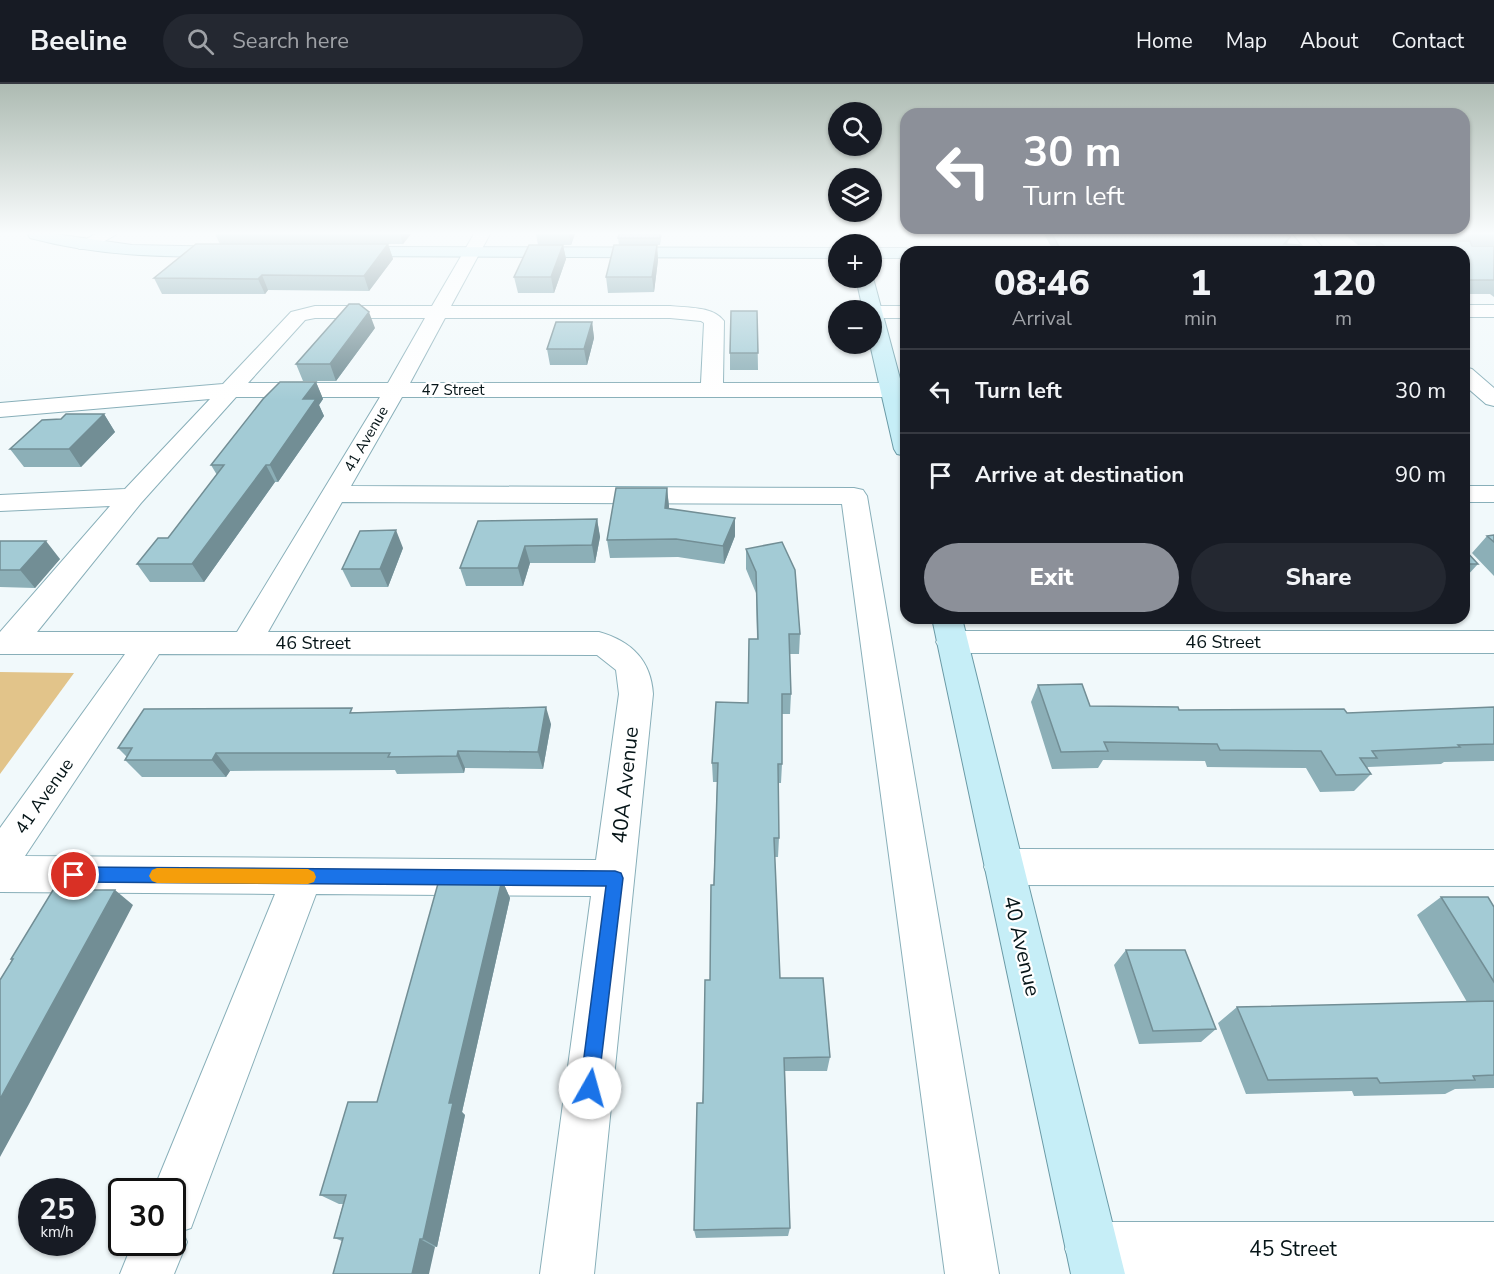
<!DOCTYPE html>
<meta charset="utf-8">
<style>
body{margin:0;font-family:"Nunito Sans",sans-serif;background:#242831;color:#f1f3f6;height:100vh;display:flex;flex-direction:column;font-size:22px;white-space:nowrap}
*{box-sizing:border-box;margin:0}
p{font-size:20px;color:#9ea1a6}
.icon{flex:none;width:33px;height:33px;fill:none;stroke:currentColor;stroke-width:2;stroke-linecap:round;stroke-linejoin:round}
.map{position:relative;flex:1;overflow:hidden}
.sheet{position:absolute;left:900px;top:162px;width:570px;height:378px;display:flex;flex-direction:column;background:#171b24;border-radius:18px;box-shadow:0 2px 4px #0004}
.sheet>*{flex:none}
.guide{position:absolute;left:900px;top:24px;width:570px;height:126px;border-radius:18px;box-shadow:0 2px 4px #0004;background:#8c9099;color:#fff;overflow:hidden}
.controls{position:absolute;left:828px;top:18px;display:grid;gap:12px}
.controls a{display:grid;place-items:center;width:54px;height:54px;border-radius:50%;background:#171b24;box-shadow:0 2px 4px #0004;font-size:30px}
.speed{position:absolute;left:18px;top:1094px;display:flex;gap:12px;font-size:30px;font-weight:700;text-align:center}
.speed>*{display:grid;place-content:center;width:78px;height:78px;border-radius:50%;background:#171b24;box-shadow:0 2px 4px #0004;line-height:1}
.speed small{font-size:15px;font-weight:400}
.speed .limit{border:3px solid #111;border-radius:9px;background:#fff;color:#111}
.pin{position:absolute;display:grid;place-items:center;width:51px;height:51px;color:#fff;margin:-26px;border:3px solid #fff;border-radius:50%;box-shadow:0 2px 6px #0007}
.me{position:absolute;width:66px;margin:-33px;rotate:7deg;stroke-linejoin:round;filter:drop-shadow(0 0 4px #0008)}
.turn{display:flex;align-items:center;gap:21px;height:126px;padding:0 24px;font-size:27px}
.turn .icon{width:78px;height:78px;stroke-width:2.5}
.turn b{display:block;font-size:42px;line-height:51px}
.eta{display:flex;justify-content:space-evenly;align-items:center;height:102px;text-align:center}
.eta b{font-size:36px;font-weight:800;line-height:42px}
.button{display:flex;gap:12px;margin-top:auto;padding:12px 24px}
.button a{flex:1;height:69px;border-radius:36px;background:#8c9099;color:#fff;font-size:24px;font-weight:800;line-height:69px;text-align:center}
.button a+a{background:#242831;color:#f1f3f6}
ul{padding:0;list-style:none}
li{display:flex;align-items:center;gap:18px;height:84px;padding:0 24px;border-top:2px solid #363941}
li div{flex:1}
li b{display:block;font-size:22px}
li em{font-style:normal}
header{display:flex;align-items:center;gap:36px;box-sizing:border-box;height:84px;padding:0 30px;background:#171b24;border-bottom:2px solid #363941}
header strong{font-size:28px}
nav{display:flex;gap:33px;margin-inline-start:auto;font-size:21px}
.search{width:420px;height:54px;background:#242831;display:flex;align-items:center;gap:15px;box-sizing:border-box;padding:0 21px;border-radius:33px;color:#9ea1a6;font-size:22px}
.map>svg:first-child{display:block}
.green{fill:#e2c48a}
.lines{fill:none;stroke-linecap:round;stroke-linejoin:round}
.minor-casing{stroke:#88afb9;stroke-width:2}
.major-casing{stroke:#6a9aa6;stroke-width:2}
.minor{fill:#fff;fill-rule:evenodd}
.major{fill:#c6eef7;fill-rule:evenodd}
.wall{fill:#8cafb7}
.shaded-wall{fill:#728e95}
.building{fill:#a3cbd5;stroke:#728e95;stroke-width:1.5}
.route{fill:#1a73e8;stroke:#114b97;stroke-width:1.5}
.slow{fill:#f59e0b}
.labels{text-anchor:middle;stroke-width:4.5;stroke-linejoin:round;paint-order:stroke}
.far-street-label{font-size:15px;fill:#061518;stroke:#fff}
.street-label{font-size:18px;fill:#061518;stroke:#fff}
.near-street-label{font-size:21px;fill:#061518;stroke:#fff}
</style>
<header>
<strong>Beeline</strong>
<div class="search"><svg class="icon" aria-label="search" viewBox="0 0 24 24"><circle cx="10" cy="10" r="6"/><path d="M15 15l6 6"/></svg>Search here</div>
<nav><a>Home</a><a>Map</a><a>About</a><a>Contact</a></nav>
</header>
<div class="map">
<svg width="1494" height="1190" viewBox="0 0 1494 1190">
<rect width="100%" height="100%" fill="#f1f9fb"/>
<path class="green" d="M0,588L74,589L0,690Z"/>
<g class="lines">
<g class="minor-casing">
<path id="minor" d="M95,150H117L91,165H79L76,161Z
M474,150H490L451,222H670C687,224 713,222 724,237L723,299H906V313H402L351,402L854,404L863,406L867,412L999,1190H945L842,420L342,418L268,548H599C631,557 651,576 653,610L594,1190H540L591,812L316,810L198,1125L191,1144L182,1147L187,1158L174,1190H120L133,1158H172V1107H153L275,810L0,808V744L125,570H0V548L110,422L0,427V411L125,405L210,315L0,333V319L223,300L291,228L315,222H432ZM315,234H425L388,299H248L305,236ZM445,234H670L701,237L704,239L701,299H410ZM236,313H380L237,548H37L141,419ZM159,570L597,571L616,586L619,610L596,776L25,772Z
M847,150H863L866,160H849Z
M1293,150H1310L1327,168H1308Z
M1464,221H1494V233H1464Z
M873,222H906V234H872V226H864Z
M1464,283L1472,285L1494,304V322L1486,320L1464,301Z
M1464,402H1494V418H1464Z
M952,547H1494V569H952L941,566L936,558L941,550Z
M1004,765L1494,766V802L1004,801L990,796L984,783L990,770Z
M1092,1138H1494V1190H1087L1073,1184L1065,1165L1073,1146Z"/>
</g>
<g class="major-casing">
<path id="major" d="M28,150H55L132,161L231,163L240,168L231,173C162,173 97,172 30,154Z
M345,163L838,164V174L339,172L336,168L339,164Z
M1290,163H1494V173H1464V168H1281Z
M872,164H906L914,168H906V174H872Z
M872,190L906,317V372L897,370L894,365L870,260L872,226H863L856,194H872Z
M932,534H962L1125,1190H1071Z"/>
</g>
<use href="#minor" class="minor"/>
<use href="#major" class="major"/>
</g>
<path class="wall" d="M215,150H411L403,160H388L393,175L369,207L268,206L265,210H162L154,194L220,160Z
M536,150H575L571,161H563L566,175L554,209H518L514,193L538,161Z
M662,150L660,161H657L658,176L654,208L608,209L606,193L619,161L618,154Z
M1044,150H1286L1290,153L1287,160L1307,168H1054Z
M1344,150H1494V161H1472V162H1494V213L1490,210H1464V168H1372L1376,161H1358Z
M757,227L758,286H730V269Z
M592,238L594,254L587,281H550L547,265Z
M375,244L336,297H303L296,280Z
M316,298L323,315L319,321L324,332L278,398H275L204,498H150L137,480L168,454L217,391L211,381Z
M104,330L115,348L81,383H24L10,365L61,335Z
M667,404L669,425L735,434V452L724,480L678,473L610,474L607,456Z
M597,435L600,453L595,479H530L523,502H466L460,484Z
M1494,451V492L1472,469L1487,452Z
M0,457L60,475L35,504L0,503Z
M403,464L388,503H351L342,485Z
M746,465L800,550L799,570H790L791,610L790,630H782V680L781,699H778L779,754L778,773H774L780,894L830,973L827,987H785L790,1144L788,1152L696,1154L694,1146L710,896L717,698H713L712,679L748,619L757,555L756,509L746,485Z
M1464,465L1478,480L1465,494H1464Z
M1038,601L1090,622L1179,626L1347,629L1494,623V677L1444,678L1441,680L1368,683L1367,685L1371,690L1354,707L1320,708L1306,684L1207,683L1205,677L1103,676L1098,684L1052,685L1031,618Z
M354,628L551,640L543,685L465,684L464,689L397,690L395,686L230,687L226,693H142L125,676L127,673L118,664Z
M502,796L510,814L462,1028L465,1031L437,1163L342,1157L334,1154L343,1120H339L320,1111L377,1018Z
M1441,813L1494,823V1004L1455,1005L1445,1010L1354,1012L1352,1007L1246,1010L1218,939L1237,923L1467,918L1417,831Z
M1126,866L1216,945L1201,958L1139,960L1114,881Z"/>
<path class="shaded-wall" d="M400,150H411L403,160Z
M569,150H575L571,161Z
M388,160L393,175L369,207L364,192Z
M563,161L566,175L554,209L551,193Z
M657,161L658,176L654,208L652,193Z
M262,191L268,206L265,210L258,195Z
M369,228L375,244L336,297L330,280Z
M592,238L594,254L587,281L584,265Z
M316,298L323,315L319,321L324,332L278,398L270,381L303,315Z
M104,330L115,348L81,383L69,365Z
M266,381L275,398L204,498L192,480Z
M667,404L669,422L667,442L665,424Z
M735,434V452L724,480L723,462Z
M597,435L600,453L595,479L592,461Z
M396,446L403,464L388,503L380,485Z
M46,457L60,475L35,504L20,486Z
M525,462L530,479L523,502L518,484Z
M546,623L551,640L543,685L538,668Z
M458,667L465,684L464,689L457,672Z
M216,669L230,687L226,693L212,676Z
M502,796L510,814L462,1028L465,1031L437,1163L423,1155L449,1019Z
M115,806L133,821L29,1020L0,1073V1015Z
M420,1155L435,1163L429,1190H412Z"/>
<path class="building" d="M619,150H660V154H618Z
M1052,150H1286L1290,153L1284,160L1299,161L1307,168H1062Z
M1378,157H1470L1472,162H1494V196H1464V168H1392Z
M196,160H388L364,192L262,191L258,195L154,194Z
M529,161H563L551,193H514Z
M614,161H657L652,193H606Z
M349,220H359L369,228L330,280H296Z
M731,227H757L758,269H730Z
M556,238H592L584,265H547Z
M280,298H316L303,315H316L270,381H266L192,480H137L158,454H168L224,381H211L263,315Z
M66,330H104L69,365H10L42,336L61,335Z
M616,404H667L665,424L735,434L723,462L676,455L607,456Z
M597,435L592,461L525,462L518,484H460L478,437Z
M396,446L380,485H342L360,447Z
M1494,451V458L1487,452Z
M0,457H46L20,486H0Z
M782,458L795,486L800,550H789L791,610H782V680H778L779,754H774L780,894H823L830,973L784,974L790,1144L694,1146L697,1019H703L705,896H710L711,801H714L718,679H712L716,618L748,619L749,555H758L756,488L746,465Z
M1464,465L1478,480H1464Z
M1082,600L1090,622L1178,623L1179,626L1344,625L1347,629L1494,623V660L1458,661L1460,663L1372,667L1377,674H1360L1371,690L1336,691L1321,667L1220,666L1217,660L1104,658L1108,667L1061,668L1038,601Z
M546,623L538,668L458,667L457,672L388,673L390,669H216L212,676H125L132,664H118L144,625L352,624L350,629Z
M439,796H502L449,1019H453L423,1155H420L412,1190H333L343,1154H334L346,1111H320L348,1018H377Z
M53,806H115L0,1015V896L13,875H11Z
M1441,813H1488L1494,823V898Z
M1126,866H1185L1216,945L1153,947Z
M1494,917V991L1473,992L1475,996L1380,999L1377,994L1268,996L1237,923Z"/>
<linearGradient id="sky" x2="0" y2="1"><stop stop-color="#adbbb2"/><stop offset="0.47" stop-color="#f9fcfd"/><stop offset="1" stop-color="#f9fcfd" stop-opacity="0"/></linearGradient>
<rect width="1494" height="317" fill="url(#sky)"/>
<path class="route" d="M74,783L615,787L621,789L623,794L597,1011L590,1014L582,1011L580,1004L606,802L74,798L68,796L65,791L68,785Z"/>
<path class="slow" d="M157,784L308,785L314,788L316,793L314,798L308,800L157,799L152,797L149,792L152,786Z"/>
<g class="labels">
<g class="far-street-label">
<text x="453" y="311">47 Street</text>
<text transform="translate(366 355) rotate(-60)" y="5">41 Avenue</text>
</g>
<g class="street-label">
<text x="1223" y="564">46 Street</text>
<text x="313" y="565">46 Street</text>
<text transform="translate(44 712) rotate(-55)" y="6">41 Avenue</text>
</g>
<g class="near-street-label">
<text transform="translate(625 701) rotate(-84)" y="7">40A Avenue</text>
<text transform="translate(1022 862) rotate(77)" y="7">40 Avenue</text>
<text x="1293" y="1172">45 Street</text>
</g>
</g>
</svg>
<div class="controls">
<a><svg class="icon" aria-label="search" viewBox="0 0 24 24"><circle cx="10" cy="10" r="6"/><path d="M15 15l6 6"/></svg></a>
<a><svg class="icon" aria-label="layers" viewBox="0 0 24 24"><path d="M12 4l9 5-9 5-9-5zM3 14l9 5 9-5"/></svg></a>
<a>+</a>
<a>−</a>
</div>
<div class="speed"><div>25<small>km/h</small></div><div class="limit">30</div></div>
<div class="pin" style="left:74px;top:791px;background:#d93025"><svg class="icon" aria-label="arrive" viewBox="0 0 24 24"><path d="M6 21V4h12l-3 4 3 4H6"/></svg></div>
<svg class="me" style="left:590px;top:1004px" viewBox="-20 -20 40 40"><circle r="19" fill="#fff"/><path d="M0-13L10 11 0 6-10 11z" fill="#1a73e8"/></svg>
<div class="guide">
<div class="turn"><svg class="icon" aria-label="left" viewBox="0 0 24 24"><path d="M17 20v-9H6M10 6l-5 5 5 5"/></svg><div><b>30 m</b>Turn left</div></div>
</div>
<section class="sheet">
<div class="eta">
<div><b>08:46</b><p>Arrival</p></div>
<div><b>1</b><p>min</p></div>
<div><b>120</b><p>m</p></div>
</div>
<ul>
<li><svg class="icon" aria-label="left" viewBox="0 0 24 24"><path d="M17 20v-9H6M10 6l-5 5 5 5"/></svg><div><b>Turn left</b></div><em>30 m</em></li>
<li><svg class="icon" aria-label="arrive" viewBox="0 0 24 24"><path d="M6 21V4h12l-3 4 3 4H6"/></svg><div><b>Arrive at destination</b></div><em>90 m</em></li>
</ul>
<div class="button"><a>Exit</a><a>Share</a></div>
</section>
</div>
